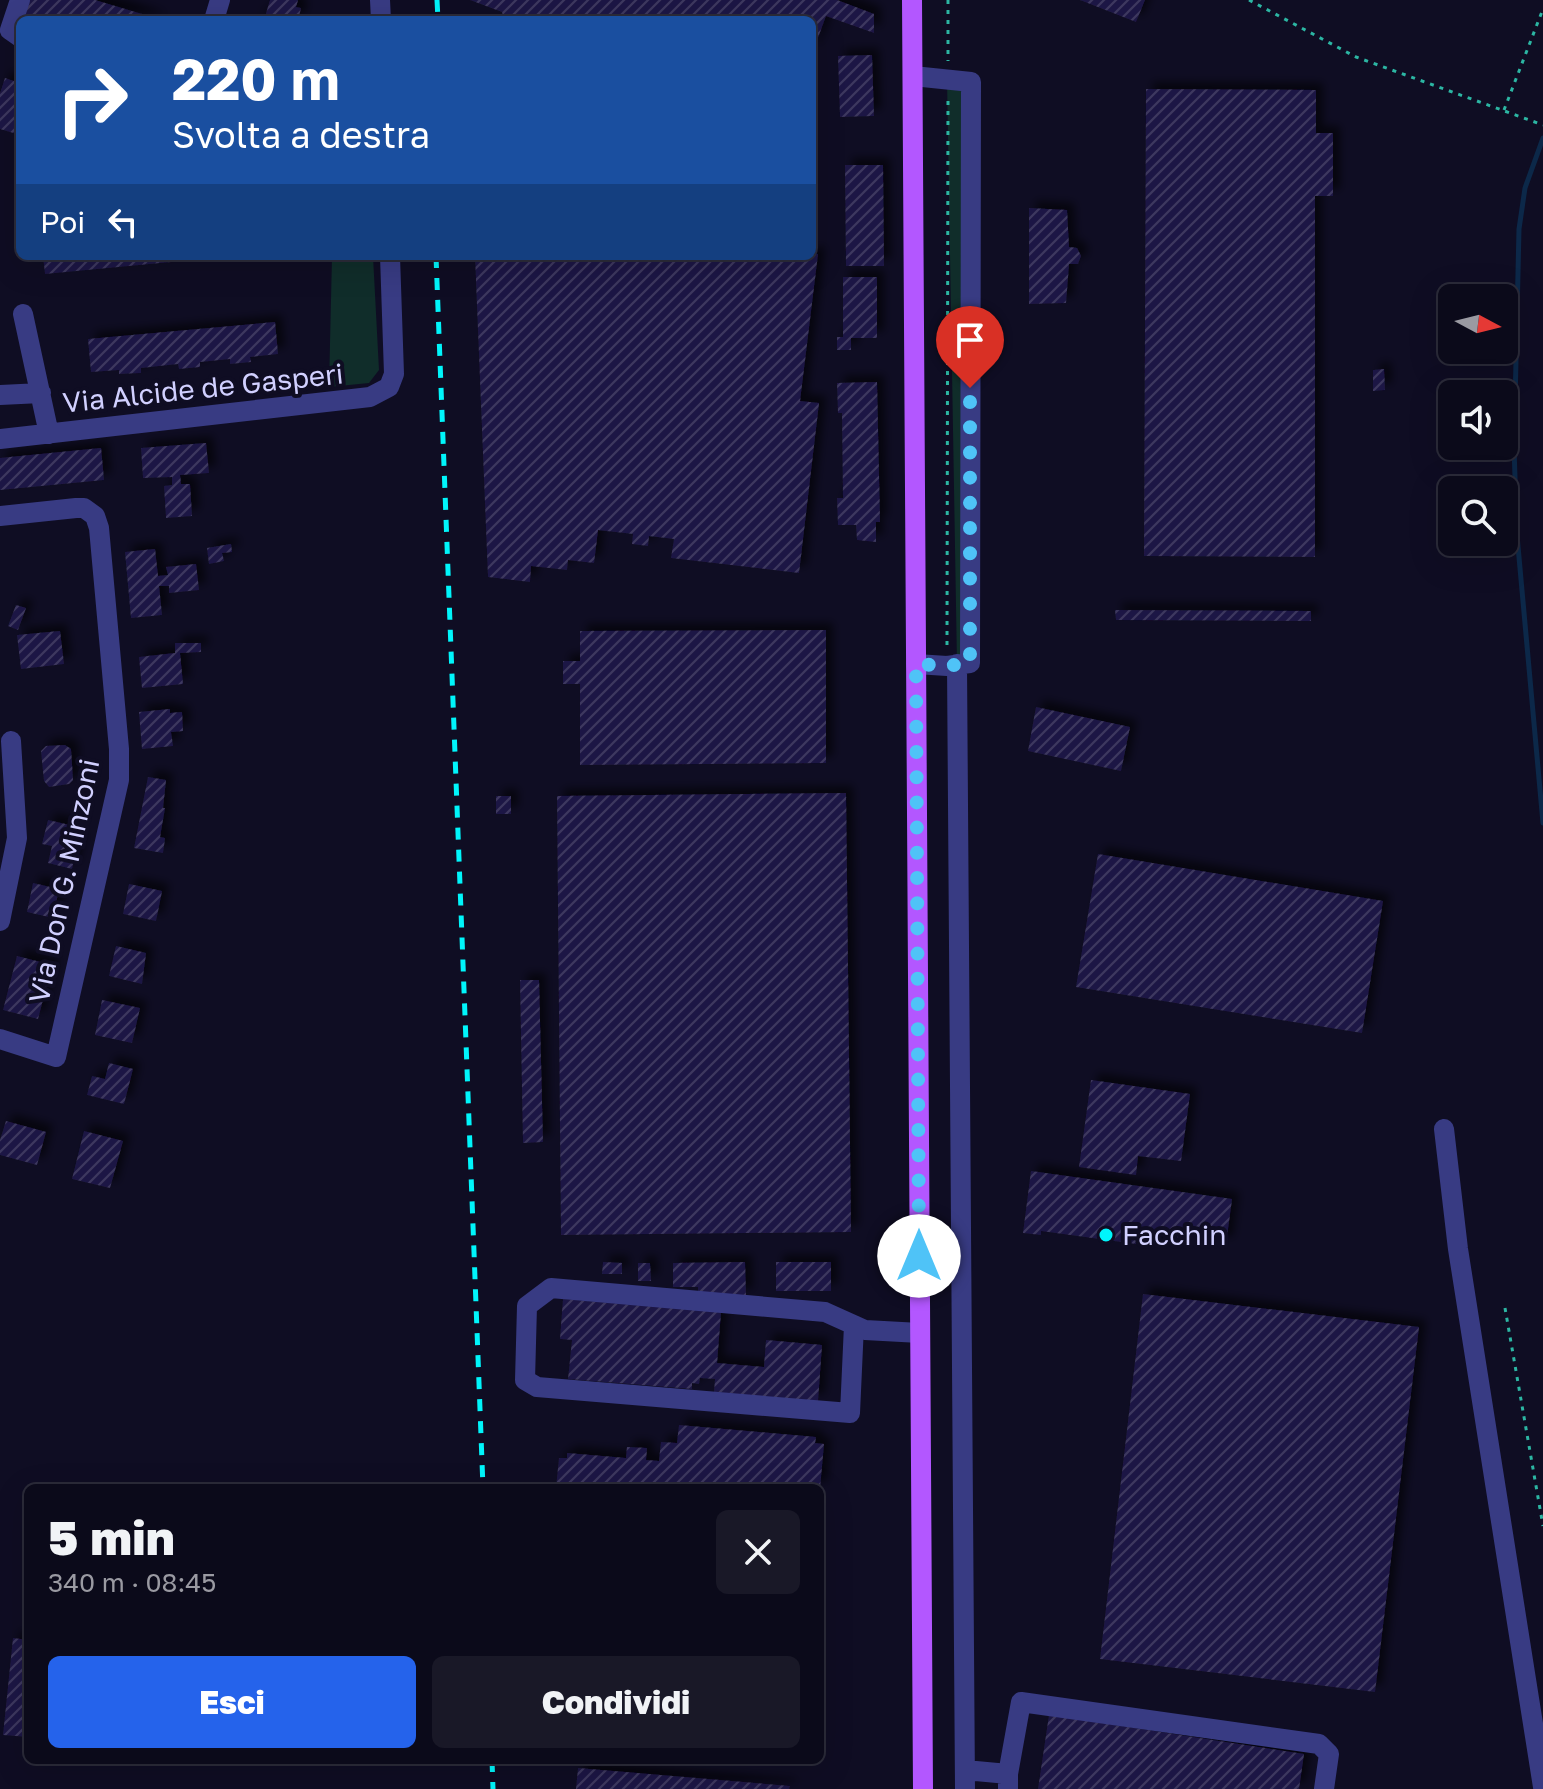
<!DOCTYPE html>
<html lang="it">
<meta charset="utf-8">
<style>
body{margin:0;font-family:"Golos Text",sans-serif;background:#191827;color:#f1f3f6;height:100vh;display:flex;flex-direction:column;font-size:30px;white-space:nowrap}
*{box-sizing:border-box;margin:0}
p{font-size:26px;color:#9a9aa2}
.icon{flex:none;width:44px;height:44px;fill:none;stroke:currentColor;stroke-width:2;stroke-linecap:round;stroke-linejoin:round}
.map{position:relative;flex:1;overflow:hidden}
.drawer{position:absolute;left:24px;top:1484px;width:800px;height:280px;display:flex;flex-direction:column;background:#0b0a1a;border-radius:12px;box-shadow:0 8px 32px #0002,0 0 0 2px #2b2b39}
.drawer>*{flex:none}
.guide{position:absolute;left:16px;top:16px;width:800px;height:244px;border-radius:12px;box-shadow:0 8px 32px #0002,0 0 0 2px #2b2b39;background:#1a4fa0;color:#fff;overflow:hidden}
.needle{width:52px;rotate:97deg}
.controls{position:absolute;left:1438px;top:284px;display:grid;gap:16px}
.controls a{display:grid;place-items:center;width:80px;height:80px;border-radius:12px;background:#0b0a1a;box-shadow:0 8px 32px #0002,0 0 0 2px #2b2b39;font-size:40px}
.pin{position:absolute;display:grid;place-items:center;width:68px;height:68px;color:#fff;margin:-82px -34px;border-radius:50% 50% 50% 0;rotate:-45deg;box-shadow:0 0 8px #0007}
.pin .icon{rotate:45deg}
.me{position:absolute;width:88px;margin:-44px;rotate:0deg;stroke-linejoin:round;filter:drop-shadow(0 0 6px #0008)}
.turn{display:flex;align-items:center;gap:28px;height:168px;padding:0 24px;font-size:36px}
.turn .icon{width:104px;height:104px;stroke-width:2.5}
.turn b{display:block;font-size:56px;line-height:68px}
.then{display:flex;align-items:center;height:76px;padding:0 24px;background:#0003;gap:16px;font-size:30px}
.round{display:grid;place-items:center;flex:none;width:84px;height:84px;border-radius:12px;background:#191827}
.headline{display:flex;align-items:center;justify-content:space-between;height:136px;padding:0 24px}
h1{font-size:48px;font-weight:800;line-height:60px}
.cta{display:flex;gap:16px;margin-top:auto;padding:16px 24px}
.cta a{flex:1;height:92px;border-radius:12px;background:#2563eb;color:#fff;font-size:32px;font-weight:800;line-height:92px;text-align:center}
.cta a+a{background:#191827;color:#f1f3f6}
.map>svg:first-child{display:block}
.green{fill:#102d2a}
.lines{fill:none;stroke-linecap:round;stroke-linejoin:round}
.stream{stroke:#0c2849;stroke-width:5}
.building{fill:url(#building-hatch);filter:url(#shadow)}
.path{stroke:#2cb6a3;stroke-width:3;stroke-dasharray:4 6;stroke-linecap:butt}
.minor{stroke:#383b83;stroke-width:20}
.major{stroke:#b357ff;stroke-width:20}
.rail{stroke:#00f5fb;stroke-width:5;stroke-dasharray:12 10;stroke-linecap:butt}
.route{stroke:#4fc3f7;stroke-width:14;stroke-dasharray:0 25.2}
.poi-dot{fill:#00f5fb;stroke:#0f0d23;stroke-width:3}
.labels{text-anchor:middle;stroke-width:8;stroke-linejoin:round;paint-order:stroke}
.street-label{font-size:28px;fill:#d1d0ff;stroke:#0f0d23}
.poi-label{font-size:28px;fill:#d1d0ff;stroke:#0f0d23;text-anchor:start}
</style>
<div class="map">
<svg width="1543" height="1789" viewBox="0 0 1543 1789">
<defs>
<pattern id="building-hatch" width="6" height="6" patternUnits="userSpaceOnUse" patternTransform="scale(2)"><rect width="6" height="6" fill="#1f1944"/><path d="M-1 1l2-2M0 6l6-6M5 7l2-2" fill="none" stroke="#3e3960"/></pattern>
<filter id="shadow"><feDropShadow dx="7" dy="-7" stdDeviation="4" flood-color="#0009"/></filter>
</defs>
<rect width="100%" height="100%" fill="#0f0d23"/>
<path class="green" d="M947,79L971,82L970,662L957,664Z
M332,256H373L379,370L369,383L329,387Z"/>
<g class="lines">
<path class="stream" d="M1543,138L1525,188L1519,229L1514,448L1517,535L1543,823"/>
</g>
<path class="building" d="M29,0H95L162,20H34L24,17Z
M270,0H298L296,7L301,8L298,20H256L258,15L265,17Z
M470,0H837L874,14V33L826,16L812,54V20H504L502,12Z
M1080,0H1145L1136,22Z
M872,55L874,116L840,117L838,56Z
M5,78L20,83V135L0,129V93Z
M1146,89L1316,90V133H1333V196H1315V557L1144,556Z
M845,165H883L884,266H846Z
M1029,208L1067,210L1069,247L1077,248L1081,256L1078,264H1069L1066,303L1029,304Z
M812,253L818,254L800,401L819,403L799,573L671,558L674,539L649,536L648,546L632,544L633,534L598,530L594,563L568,560L567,570L531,566L530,582L488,577L475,256H812Z
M43,256H170L171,262L45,274Z
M843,277H877V338H851V350H837V337H843Z
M275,322L278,354L250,357L251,362L230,364V359L200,362V367L179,369L178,364L141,368V373L119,374V370L91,372L88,339Z
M1384,369L1385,390L1373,391V370Z
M877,382L880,522H876V542L857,540L856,525H838L837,498H843L842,413H838L837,383Z
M206,443L209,473L180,475L181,484H190L192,516L166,518L164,486L172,485V477L143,478L141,448Z
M101,448L104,480L0,490V458Z
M231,544L232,552L222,553L224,561L209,564L207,548Z
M155,549L158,576L168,575L166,567L196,564L199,590L169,593V586H159L162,615L131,618L125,552Z
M16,605L26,608L18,630L8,626Z
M1115,610L1311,611V621L1116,620Z
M826,630V763L580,765V684H563V661H580V631Z
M60,631L64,664L21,669L17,635Z
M175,643H201V652L180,653L183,684L142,688L139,657L175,653Z
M1036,707L1130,727L1121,771L1028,751Z
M170,709V713L182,712L183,731L171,732L173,746L142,749L139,712Z
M65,745L71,749L73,780L69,784L49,787L44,781L41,751L46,746Z
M148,777L166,780L163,808H165L160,837L165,838L163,853L134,848Z
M846,793L851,1232L561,1235L557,796Z
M496,796H511V814H496Z
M48,820L74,826L71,838L79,840L72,869L48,863L52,846L42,844Z
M1098,854L1383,901L1362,1033L1076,987Z
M33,883L59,889L53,918L27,912Z
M129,884L162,891L156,921L123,914Z
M116,946L146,953L142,984L109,976Z
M17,956L52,965L38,1019L3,1010Z
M520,980H539L543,1142L523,1143Z
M102,1000L140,1008L132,1043L95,1035Z
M109,1063L133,1069L124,1104L87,1095L92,1076L105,1079Z
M1091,1080L1190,1094L1181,1161L1138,1156L1136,1175L1079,1167Z
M6,1121L46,1132L37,1165L0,1155V1140Z
M84,1131L123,1141L110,1188L72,1179Z
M1031,1171L1232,1199L1226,1244L1159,1235L1158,1247L1041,1231V1235L1023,1233Z
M603,1262L622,1263V1274H602Z
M745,1262L746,1296L698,1292V1287H673V1263Z
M776,1262H831V1291H776Z
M638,1263H650L651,1281H638Z
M1143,1294L1419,1327L1375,1692L1100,1659Z
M563,1299L721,1312L717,1363L764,1367L766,1340L822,1345L818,1401L714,1392L715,1379L700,1378L699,1384L692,1383V1389L568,1379L572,1340L560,1339Z
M679,1425L816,1437L815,1443L824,1444L820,1488H556L559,1458H567V1453L626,1458L627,1447L647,1448L646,1460L659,1461L661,1442L677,1443Z
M13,1638L28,1640V1737L3,1735Z
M1049,1715L1304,1754L1299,1789H1038Z
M578,1768L790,1786L789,1789H576Z"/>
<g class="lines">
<path class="path" d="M948,0V61
M1249,0L1356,57L1543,125
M1504,110L1543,9
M947,645L948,97
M1505,1308L1543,1526"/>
<path class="minor" d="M20,0L10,30L20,37
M380,0L381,20
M214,20L220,0
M913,76L971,82L970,663L947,666L916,664
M23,314L49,434
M0,395L41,393
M0,439L370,397L389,387L394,374L390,256
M0,516L76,508H84L95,516L99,528L119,749V780L56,1057L0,1039
M957,664L965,1789
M0,921L17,838L11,741
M1444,1129L1458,1249L1543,1787
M854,1325L850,1413L537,1387L525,1380L527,1306L551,1288L825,1312L865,1330L920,1333
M965,1770L1008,1774
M1008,1789V1774L1021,1702L1319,1744L1329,1754L1324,1789"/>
<path class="major" d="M912,0L923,1789"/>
<path class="rail" d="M437,0L438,20
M436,256L483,1488
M492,1760L493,1789"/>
</g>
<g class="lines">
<path class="route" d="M919,1256L916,664L947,666L970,663V388"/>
</g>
<circle class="poi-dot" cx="1106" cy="1235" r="8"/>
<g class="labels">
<g class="street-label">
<text transform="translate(203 388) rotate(-6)" y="10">Via Alcide de Gasperi</text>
<text transform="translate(64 881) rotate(-78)" y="10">Via Don G. Minzoni</text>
</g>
<g class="poi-label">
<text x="1122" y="1245">Facchin</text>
</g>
</g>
</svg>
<div class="controls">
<a><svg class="needle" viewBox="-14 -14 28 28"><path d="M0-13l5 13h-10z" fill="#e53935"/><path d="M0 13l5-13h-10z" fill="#9a9aa2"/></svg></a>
<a><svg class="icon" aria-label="sound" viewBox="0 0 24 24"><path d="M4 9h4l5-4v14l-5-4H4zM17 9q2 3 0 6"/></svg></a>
<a><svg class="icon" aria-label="search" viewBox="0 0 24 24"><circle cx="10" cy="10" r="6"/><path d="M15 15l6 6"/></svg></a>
</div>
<div class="pin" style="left:970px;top:388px;background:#d93025"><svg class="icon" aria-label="arrive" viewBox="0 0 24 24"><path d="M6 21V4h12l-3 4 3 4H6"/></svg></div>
<svg class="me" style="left:919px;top:1256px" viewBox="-20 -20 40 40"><circle r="19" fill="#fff"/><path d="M0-13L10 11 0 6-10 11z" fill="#4fc3f7"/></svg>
<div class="guide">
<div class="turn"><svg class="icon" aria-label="right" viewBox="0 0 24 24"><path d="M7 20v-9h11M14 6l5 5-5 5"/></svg><div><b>220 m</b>Svolta a destra</div></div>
<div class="then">Poi<svg class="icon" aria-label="left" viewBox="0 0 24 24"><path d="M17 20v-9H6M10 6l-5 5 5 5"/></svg></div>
</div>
<section class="drawer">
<div class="headline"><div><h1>5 min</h1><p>340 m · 08:45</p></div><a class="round"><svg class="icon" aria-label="close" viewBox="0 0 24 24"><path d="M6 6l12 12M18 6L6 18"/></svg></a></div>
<div class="cta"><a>Esci</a><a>Condividi</a></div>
</section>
</div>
